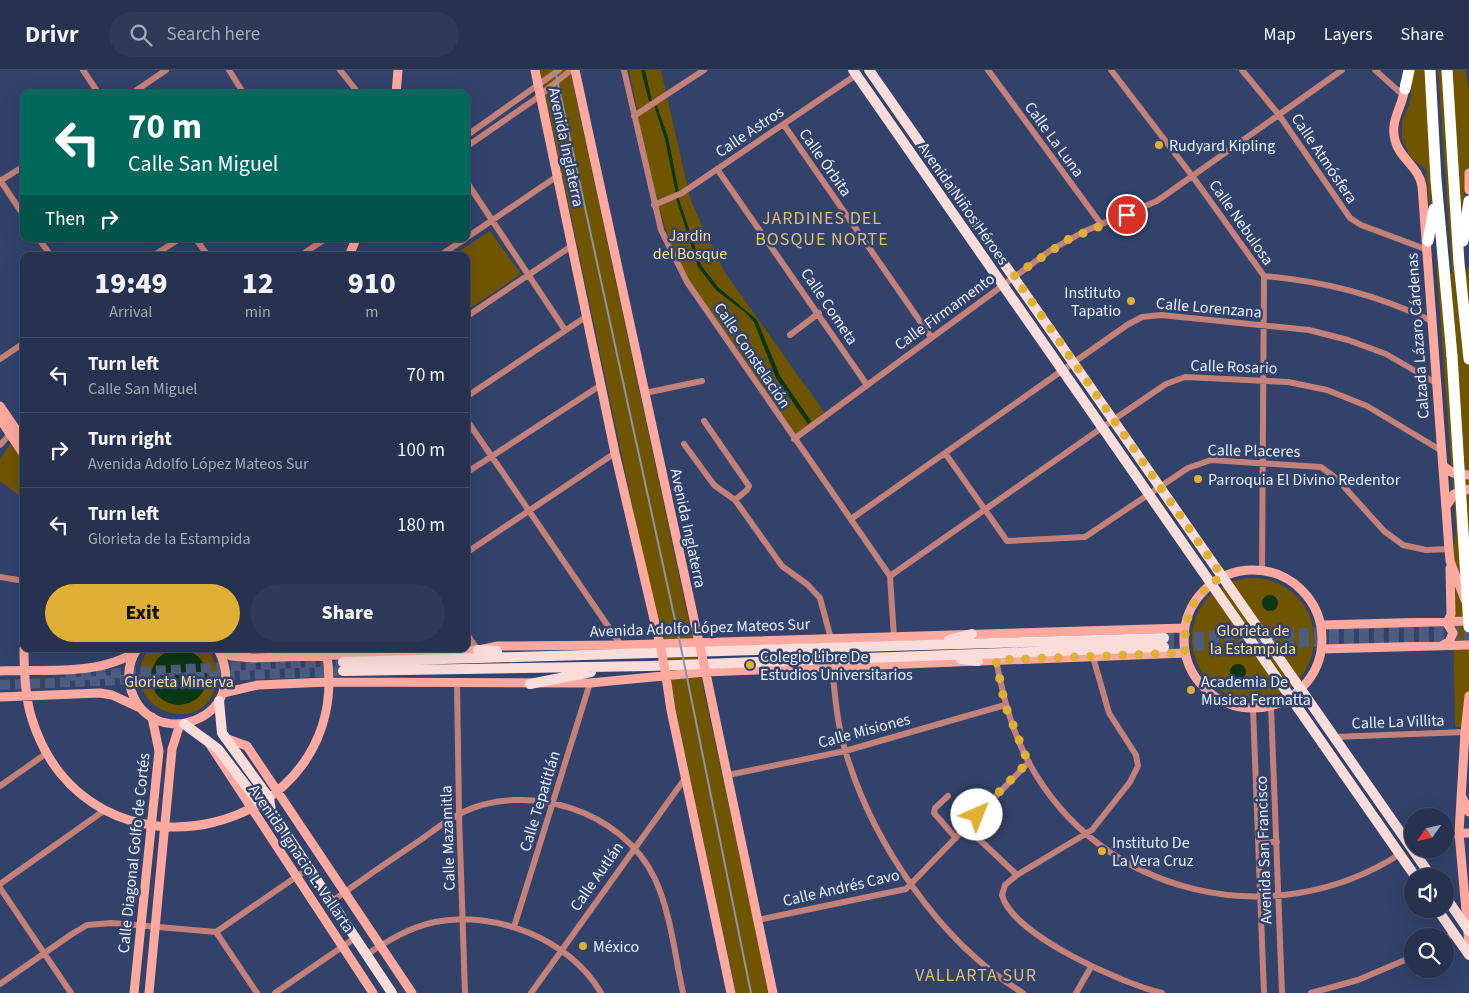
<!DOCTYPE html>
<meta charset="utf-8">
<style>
body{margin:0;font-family:"Source Sans 3",sans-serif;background:#2e3a57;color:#f1f3f6;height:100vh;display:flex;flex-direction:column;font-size:19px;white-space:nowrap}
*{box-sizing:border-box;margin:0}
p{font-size:16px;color:#a4aab7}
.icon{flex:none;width:28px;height:28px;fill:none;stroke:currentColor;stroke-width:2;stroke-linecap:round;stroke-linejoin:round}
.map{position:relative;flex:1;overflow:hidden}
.drawer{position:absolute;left:20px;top:182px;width:450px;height:400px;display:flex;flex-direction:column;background:#263250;border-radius:10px;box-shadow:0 5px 20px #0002,0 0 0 1px #424d67}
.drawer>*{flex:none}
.top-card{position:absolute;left:20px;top:20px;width:450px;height:152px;border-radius:10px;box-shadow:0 5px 20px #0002,0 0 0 1px #424d67;background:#00695c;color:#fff;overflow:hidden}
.needle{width:32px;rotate:236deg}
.buttons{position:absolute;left:1404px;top:738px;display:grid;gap:10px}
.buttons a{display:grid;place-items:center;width:50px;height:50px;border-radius:50%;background:#263250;box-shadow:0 5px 20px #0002,0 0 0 1px #424d67;font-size:25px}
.pin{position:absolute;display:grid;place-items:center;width:42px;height:42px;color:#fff;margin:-21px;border:2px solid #fff;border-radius:50%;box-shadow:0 1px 5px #0007}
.me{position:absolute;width:55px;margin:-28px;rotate:44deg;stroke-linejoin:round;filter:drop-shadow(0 0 4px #0008)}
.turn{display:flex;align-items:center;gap:18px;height:105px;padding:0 25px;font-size:22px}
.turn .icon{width:65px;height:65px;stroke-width:2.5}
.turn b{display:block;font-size:35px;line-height:42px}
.then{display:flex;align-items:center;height:48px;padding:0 25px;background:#0003;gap:10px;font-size:19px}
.eta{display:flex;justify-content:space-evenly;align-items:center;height:85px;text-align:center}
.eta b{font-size:30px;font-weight:800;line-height:35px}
.primary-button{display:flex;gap:10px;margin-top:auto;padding:10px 25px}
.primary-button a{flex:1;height:58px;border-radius:30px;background:#dfb034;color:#111;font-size:20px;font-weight:800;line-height:58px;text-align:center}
.primary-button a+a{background:#2e3a57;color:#f1f3f6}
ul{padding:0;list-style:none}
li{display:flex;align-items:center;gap:15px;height:75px;padding:0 25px;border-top:1px solid #424d67}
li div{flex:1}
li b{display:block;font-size:19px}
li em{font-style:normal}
header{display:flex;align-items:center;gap:30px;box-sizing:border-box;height:70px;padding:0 25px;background:#263250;border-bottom:1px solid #424d67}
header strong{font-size:24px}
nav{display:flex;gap:28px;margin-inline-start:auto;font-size:18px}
.search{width:350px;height:45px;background:#2e3a57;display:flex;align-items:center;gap:12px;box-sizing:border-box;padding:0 18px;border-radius:28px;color:#a4aab7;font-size:19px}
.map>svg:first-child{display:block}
.green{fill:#705500}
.water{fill:#0a3613}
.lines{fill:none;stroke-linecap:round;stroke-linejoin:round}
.primary-tunnel{stroke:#4d5c81;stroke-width:10;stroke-dasharray:10 5;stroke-linecap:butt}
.street{stroke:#c48179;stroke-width:6}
.secondary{stroke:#fea99f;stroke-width:9}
.primary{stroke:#faddda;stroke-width:10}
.highway{stroke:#fff;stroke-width:11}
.rail{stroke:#8995b1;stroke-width:2}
.secondary-bridge{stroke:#fea99f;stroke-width:9}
.highway-bridge{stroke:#fff;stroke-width:11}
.route{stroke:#dfb034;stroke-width:9;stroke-dasharray:0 16.2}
.poi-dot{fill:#dfb034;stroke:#32426b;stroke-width:2}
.labels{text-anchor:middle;stroke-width:5;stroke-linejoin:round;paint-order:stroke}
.street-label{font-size:16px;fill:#e7eefd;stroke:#32426b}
.poi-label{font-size:16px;fill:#e7eefd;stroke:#32426b;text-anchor:start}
.park-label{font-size:16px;fill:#ffdf99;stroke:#32426b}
.neighbourhood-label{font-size:18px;letter-spacing:1px;fill:#debe74;stroke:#32426b}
</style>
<header>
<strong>Drivr</strong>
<div class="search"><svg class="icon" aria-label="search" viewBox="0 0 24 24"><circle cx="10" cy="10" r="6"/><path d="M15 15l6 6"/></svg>Search here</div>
<nav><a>Map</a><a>Layers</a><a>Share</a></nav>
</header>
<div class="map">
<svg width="1469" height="923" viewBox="0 0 1469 923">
<rect width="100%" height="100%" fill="#32426b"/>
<path class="green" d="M540,0H570L769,923H736Z
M629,0H661L690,128L702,156L726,204L824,342L798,367L686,205C652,142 644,69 629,0Z
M1413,0H1427L1433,105L1431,151L1426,100L1411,88L1402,69V51L1410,33Z
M1438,0H1443L1457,203H1467V197L1469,199V656L1455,657L1452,491L1456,460L1437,204V137L1442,204L1452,203Z
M1451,0H1465L1469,19V97L1467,99L1462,148Z
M490,161L521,204L466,241V186H452Z
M11,373L24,393V429L0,411V389Z
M1192 569a61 61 0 1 1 122 0a61 61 0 1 1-122 0Z
M149,579H207C216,591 220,603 215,618C199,672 111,634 149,579Z"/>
<path class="water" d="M641,0H645L652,31H649Z
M654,35L657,36L668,67L679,123L676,124L665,69Z
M678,126L701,195L718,217L757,250L780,306L811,351L808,354L776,308L754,252L746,243L716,220L698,197L676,128Z
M1262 533a8 8 0 1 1 16 0a8 8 0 1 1-16 0Z
M151 607a28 28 0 1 1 56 0a28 28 0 1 1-56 0Z
M1230 602a8 8 0 1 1 16 0a8 8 0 1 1-16 0Z"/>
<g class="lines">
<path class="primary-tunnel" d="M1164,568L1469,557
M1164,577L1469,567
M66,606L292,593L343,592
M0,615L343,601"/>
<path class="street" d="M83,0L99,24
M229,0L244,24
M340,0L359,24
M624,0L661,160L687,212L890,506L894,567
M988,0L1101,154
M1111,0L1193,107L1264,206L1262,500
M1242,0L1279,45L1350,148L1361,155L1428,180
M1375,0L1403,25
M131,24L166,0
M634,46L704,0
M784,55L931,267
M466,66L559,0
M466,77L534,30L571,0
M717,99L867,315
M0,110L24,146
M0,111L24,96
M466,111L565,260
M654,135L682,123L856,5
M466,168L559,105
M39,169L51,186
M196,169L208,186
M153,186L179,169
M300,186L325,169
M439,186L465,169
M1264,206C1326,212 1375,224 1432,251
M466,247L573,175
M790,265L819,243
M0,289L24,273
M645,323L702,311
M466,327L587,246
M466,349L621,575
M704,351L749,416L747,420L735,430
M794,369L1051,180L1085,161L1157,131L1342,0
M684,374L714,415L735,430L782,496L808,515L820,528L831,569
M0,375L10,364L24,359
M945,383L1007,471L1085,467L1188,398L1211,390L1321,397L1337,409L1384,461L1403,475L1426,480L1449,479
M466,403L601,315
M851,449L1127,255L1142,247L1161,245L1309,260L1348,270L1386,284L1436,313
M466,483L615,383
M890,506L1113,350L1166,314L1185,307L1288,312L1327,320L1367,336L1442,381
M0,507L24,511
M466,563L478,580
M1093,587L1109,643L1136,685L1138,696L1130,712L1092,760L1017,805L1005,815L1002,825C1012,865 1123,914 1162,923
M996,590C1003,626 1011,659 1028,691C1100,826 1273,866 1400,784
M832,597C835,625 837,653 845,680C872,772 940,873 1023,923
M457,613L459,744L465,923
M1271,636L1282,923
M1253,638L1264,923
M1333,667L1465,662
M728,705L845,681L1005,635
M0,716L47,683
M948,726L935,738L934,743L956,768
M966,757L1017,805
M1259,772H1277
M0,814L105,740
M0,818L71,923
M331,832C360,811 389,791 419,771C432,762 445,751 459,744C526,710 623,740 655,809C671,844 675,886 683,923
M758,850L906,819L1029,692
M514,857L590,613
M216,862L257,923
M1445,869L1454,863
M366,885C387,871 410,857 435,852C495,840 570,869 601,923
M0,914L72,864L87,855L112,853L216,862L309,798
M275,923L355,868
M531,923L686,707
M1076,923L1091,897
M1311,923L1358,910L1412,887"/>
<path class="secondary" d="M535,0L615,383L661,579
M575,0L700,577
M1405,13C1406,33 1389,48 1395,70C1399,88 1419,97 1422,116L1449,479L1450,491L1465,530
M396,24L398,0
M1469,103V120
M349,186L356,169
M0,336L24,371
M0,349L24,385
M1443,396L1453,403L1469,405
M1447,435L1454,424L1469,419
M24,465V560
M1184 569a69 69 0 1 1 138 0a69 69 0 1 1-138 0Z
M1321,555L1469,551
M1443,575L1449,572L1453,563L1447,553L1451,544L1450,498
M24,579C24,601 25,625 31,646C86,831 360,768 326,579
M137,579C130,590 127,603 130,616C147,686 255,650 218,579
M218,579L231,586L253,588L478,580L498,576L621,575L1184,558
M1321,579L1469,575
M705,599L773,923
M665,600L671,640L731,923
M0,601C42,599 99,606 135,582
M223,623L258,615L328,612L590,613L705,602L1185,583
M1469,626L1465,662L1459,763L1469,874
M0,627L100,623L112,625L140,638
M225,668L247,676L412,923
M207,670L373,923
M1462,727L1469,742
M1445,764L1469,763
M134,923L159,681L152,647
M149,923L172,679L180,654"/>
<path class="primary" d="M853,0L1415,806
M869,0L1431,806
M949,570L972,564
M478,580L497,581
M961,589L978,591
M343,592L1164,568
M343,601L650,596L1164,577
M530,614L591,602
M219,631L222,663L269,728L271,741L392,923
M184,654L218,679L260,734L271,741
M1445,826L1469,861
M1437,839L1469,885"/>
<path class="highway" d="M1430,0L1436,110L1452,286
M1447,0L1459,193L1469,289
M1405,19L1409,0
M1428,171L1434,139
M1463,171L1469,131"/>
<path class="rail" d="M555,0L680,573L751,923"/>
<path class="secondary-bridge" d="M700,577L705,599
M661,579L665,600"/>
<path class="highway-bridge" d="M1452,286L1469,557"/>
</g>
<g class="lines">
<path class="route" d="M977,745L1028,692L1005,635L996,590L1185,583C1184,546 1190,528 1222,506L1014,206L1069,169L1127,145"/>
</g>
<g class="poi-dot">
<circle cx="1159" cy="75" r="5"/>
<circle cx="1131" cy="231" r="5"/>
<circle cx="1198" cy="409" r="5"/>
<circle cx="750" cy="595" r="5"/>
<circle cx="1191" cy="620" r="5"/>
<circle cx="1102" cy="781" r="5"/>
<circle cx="583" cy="876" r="5"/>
</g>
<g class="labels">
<g class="street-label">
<text transform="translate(749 61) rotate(-34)" y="6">Calle Astros</text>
<text transform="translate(1055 69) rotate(54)" y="6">Calle La Luna</text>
<text transform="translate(567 77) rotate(78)" y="6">Avenida Inglaterra</text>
<text transform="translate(1325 88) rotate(56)" y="6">Calle Atmósfera</text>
<text transform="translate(826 92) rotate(55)" y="6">Calle Órbita</text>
<text transform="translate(964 133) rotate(55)" y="6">Avenida Niños Héroes</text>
<text transform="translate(1242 152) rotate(55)" y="6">Calle Nebulosa</text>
<text transform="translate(830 236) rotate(56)" y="6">Calle Cometa</text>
<text transform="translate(1209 237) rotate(5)" y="6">Calle Lorenzana</text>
<text transform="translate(944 241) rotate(-36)" y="6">Calle Firmamento</text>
<text transform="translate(1417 266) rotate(-94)" y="6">Calzada Lázaro Cárdenas</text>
<text transform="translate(753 285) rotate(56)" y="6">Calle Constelación</text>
<text transform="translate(1234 296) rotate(2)" y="6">Calle Rosario</text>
<text transform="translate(1254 380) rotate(1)" y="6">Calle Placeres</text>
<text transform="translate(689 458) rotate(78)" y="6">Avenida Inglaterra</text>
<text transform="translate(700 557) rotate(-2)" y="6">Avenida Adolfo López Mateos Sur</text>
<text transform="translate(1398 651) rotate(-2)" y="6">Calle La Villita</text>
<text transform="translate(864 660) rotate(-15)" y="6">Calle Misiones</text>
<text transform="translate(539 731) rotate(-73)" y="6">Calle Tepatitlán</text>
<text transform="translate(447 768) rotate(-92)" y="6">Calle Mazamitla</text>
<text transform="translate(1263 780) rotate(-92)" y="6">Avenida San Francisco</text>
<text transform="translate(133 783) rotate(-84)" y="6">Calle Diagonal Golfo de Cortés</text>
<text transform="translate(302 788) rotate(56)" y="6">Avenida Ignacio L. Vallarta</text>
<text transform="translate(596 806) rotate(-55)" y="6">Calle Autlán</text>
<text transform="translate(841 817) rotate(-13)" y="6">Calle Andrés Cavo</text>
</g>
<g class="poi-label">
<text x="1169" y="81">Rudyard Kipling</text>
<text x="1121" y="228" text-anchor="end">Instituto<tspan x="1121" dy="18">Tapatio</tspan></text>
<text x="1208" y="415">Parroquia El Divino Redentor</text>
<text x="760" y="592">Colegio Libre De<tspan x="760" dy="18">Estudios Universitarios</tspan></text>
<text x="1201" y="617">Academia De<tspan x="1201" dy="18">Musica Fermatta</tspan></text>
<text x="1112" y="778">Instituto De<tspan x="1112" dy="18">La Vera Cruz</tspan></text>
<text x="593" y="882">México</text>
</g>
<g class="park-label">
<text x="690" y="171">Jardin<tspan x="690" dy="18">del Bosque</tspan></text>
<text x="1253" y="566">Glorieta de<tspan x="1253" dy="18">la Estampida</tspan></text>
<text x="179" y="617">Glorieta Minerva</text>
</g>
<g class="neighbourhood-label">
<text x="822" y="154">JARDINES DEL<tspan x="822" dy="21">BOSQUE NORTE</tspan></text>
<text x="976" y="911">VALLARTA SUR</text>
</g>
</g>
</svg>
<div class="buttons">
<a><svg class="needle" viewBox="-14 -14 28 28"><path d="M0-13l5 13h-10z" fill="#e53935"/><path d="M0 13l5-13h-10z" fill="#a4aab7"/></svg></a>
<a><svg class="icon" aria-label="sound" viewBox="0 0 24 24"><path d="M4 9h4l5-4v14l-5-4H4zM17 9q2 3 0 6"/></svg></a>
<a><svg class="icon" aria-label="search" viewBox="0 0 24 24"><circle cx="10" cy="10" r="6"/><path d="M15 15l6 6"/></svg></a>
</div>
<div class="pin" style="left:1127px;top:145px;background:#d93025"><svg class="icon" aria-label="arrive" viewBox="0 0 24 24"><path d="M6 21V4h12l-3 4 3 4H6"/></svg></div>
<svg class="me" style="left:977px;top:745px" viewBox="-20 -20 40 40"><circle r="19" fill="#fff"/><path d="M0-13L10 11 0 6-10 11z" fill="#dfb034"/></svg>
<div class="top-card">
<div class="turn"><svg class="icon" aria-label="left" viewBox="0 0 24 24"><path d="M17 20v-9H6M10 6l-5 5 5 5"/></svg><div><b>70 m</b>Calle San Miguel</div></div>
<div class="then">Then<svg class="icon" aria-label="right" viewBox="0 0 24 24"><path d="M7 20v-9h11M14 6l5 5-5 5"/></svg></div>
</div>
<section class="drawer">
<div class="eta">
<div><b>19:49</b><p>Arrival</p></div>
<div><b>12</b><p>min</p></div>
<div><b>910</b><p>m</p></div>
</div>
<ul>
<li><svg class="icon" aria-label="left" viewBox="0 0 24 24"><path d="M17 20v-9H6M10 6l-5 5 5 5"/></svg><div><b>Turn left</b><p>Calle San Miguel</p></div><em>70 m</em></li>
<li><svg class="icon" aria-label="right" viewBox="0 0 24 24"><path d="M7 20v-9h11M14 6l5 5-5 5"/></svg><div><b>Turn right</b><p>Avenida Adolfo López Mateos Sur</p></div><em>100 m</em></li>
<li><svg class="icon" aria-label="left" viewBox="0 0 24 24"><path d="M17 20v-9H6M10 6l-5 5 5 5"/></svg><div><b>Turn left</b><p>Glorieta de la Estampida</p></div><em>180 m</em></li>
</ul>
<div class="primary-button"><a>Exit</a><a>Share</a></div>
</section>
</div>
